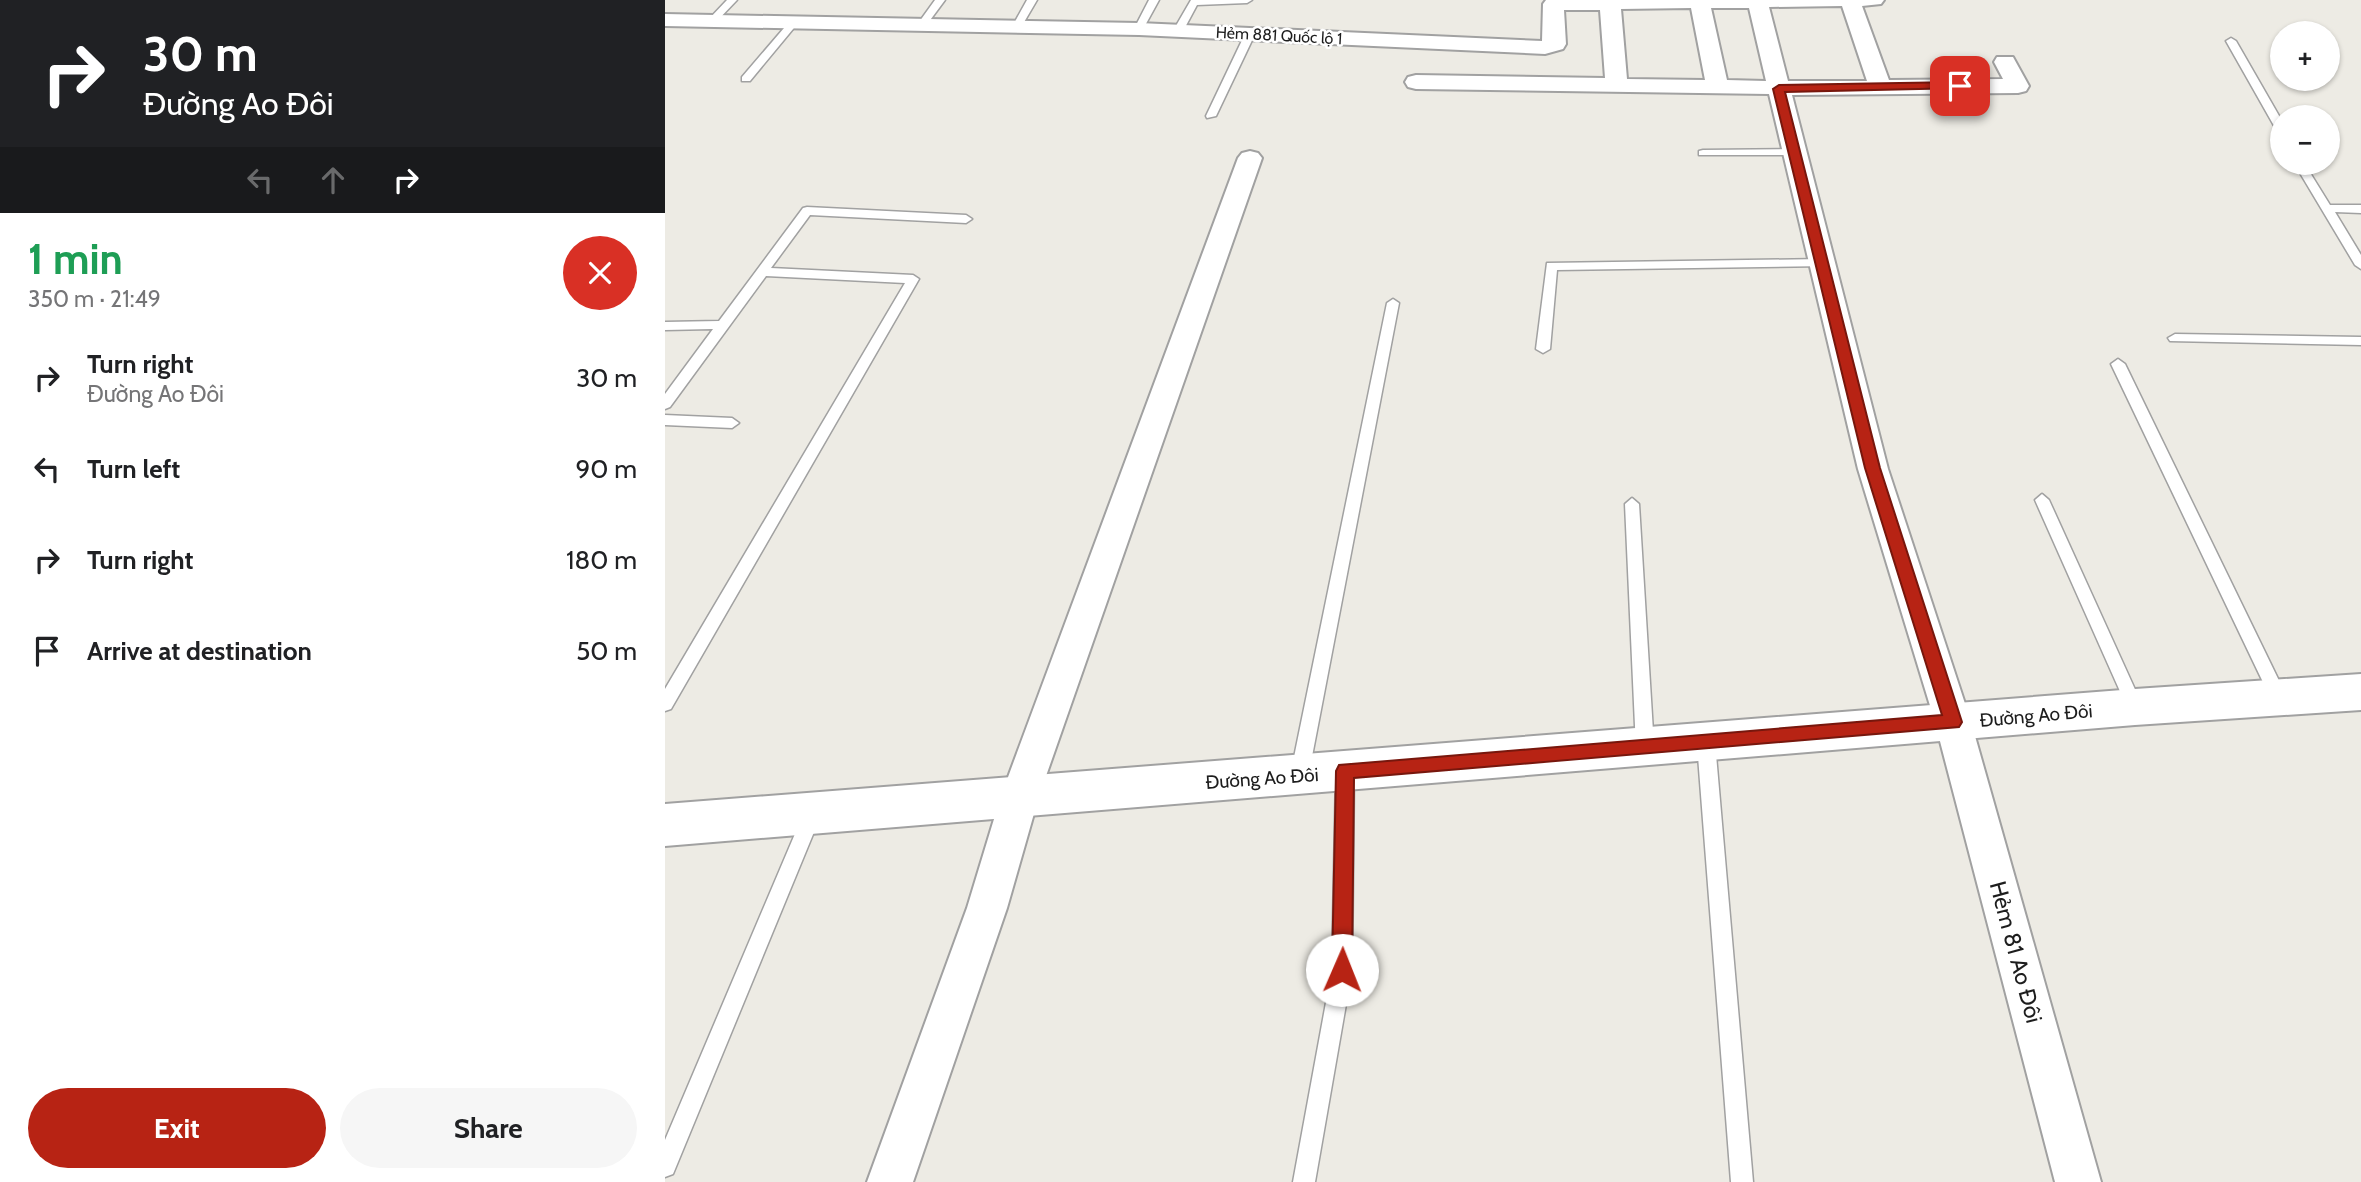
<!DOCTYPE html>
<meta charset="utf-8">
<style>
body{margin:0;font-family:Cabin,sans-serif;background:#f6f6f6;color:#202124;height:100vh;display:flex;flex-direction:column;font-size:26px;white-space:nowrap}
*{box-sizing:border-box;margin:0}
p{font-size:23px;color:#757577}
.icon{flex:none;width:38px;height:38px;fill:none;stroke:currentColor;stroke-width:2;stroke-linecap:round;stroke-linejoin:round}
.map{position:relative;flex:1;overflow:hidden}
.sheet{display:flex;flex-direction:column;background:#fff;width:665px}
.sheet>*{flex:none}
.top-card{background:#202124;color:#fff;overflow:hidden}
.fabs{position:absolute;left:1605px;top:21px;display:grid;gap:14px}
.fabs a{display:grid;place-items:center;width:70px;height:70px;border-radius:50%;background:#fff;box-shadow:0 2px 5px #0004;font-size:35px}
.pin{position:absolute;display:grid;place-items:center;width:60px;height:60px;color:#fff;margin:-30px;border-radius:14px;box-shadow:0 4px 10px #0006}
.me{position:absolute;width:77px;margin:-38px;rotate:1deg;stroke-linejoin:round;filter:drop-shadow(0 0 5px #0008)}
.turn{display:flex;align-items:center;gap:24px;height:147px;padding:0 28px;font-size:32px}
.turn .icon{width:91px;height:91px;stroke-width:2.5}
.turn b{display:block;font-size:49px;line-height:60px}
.lanes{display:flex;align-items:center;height:66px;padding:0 28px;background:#0003;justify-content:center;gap:35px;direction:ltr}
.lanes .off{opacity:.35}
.round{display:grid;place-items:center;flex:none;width:74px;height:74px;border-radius:37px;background:#f6f6f6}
.overview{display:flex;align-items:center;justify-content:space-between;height:119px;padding:0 28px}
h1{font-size:42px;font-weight:700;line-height:52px;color:#1e9e55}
.primary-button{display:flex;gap:14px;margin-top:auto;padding:14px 28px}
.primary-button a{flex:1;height:80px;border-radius:42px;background:#b72314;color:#fff;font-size:28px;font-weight:700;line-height:80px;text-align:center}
.primary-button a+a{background:#f6f6f6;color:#202124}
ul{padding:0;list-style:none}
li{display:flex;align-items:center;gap:21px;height:91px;padding:0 28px}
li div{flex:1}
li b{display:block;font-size:26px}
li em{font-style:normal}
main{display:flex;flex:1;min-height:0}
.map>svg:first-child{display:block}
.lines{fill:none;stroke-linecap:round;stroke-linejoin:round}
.service-casing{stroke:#a1a1a1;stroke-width:3}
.minor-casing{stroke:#a1a1a1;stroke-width:4}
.tertiary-casing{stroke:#a1a1a1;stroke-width:4}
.service{fill:#fff;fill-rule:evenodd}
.minor{fill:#fff;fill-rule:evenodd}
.tertiary{fill:#fff;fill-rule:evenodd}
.route{fill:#b72314;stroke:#77170d;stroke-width:2}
.labels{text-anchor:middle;stroke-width:5;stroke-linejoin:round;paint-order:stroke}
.far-street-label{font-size:16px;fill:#1d1d1d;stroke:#fff}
.street-label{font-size:19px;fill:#1d1d1d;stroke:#fff}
.near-street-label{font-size:23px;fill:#1d1d1d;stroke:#fff}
</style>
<main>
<section class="sheet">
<div class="top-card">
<div class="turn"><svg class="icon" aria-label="right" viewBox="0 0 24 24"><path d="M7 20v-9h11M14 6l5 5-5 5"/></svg><div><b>30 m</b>Đường Ao Đôi</div></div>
<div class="lanes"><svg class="icon off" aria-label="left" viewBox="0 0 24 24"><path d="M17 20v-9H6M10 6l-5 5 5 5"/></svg><svg class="icon off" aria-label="ahead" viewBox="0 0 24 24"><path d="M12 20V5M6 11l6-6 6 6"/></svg><svg class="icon" aria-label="right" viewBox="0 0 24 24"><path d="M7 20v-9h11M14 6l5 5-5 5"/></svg></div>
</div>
<div class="overview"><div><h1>1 min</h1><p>350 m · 21:49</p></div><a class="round" style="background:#d93025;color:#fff"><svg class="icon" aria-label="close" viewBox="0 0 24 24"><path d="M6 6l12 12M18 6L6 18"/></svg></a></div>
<ul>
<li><svg class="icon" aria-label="right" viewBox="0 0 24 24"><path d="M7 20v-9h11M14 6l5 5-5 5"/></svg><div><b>Turn right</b><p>Đường Ao Đôi</p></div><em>30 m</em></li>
<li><svg class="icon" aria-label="left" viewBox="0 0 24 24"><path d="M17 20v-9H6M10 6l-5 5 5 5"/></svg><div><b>Turn left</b></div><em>90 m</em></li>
<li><svg class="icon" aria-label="right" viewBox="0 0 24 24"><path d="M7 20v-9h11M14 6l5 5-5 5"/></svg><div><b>Turn right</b></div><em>180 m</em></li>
<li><svg class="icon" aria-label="arrive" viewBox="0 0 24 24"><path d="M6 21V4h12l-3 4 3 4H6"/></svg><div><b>Arrive at destination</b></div><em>50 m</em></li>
</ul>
<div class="primary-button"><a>Exit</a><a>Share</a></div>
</section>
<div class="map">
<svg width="1696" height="1182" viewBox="0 0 1696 1182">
<rect width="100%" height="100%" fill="#edebe4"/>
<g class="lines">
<g class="service-casing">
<path id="service" d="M62,0H72L50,23H44V19Z
M270,0H280L260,27H254L252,25Z
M362,0H372L355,29H349L347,27Z
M484,0H494L477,31H471L469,29Z
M526,0H587L582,3L532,5L517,33H509L508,31Z
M125,21L133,23L85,81H77V77Z
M581,32L590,34L551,116L542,118L541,116Z
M1566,38L1571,41L1617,121V134L1612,131L1561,41Z
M1038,150L1129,149L1135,152L1129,155H1034V151Z
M1629,163H1639L1665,205H1696V213L1670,212L1696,255V269L1690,265Z
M142,207L301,215L307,219L301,223L145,215L106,268L248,275L254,279L6,709L0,711V689L240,283L101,276L5,407L0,409V394L48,329L0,330V322L54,321L138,208Z
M1158,259L1164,263L1162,266L892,270L885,349L878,353L871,349L882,263Z
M728,299L734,303L644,772L641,778L635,780L629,778L626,772L722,303Z
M1510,334L1696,337V345L1505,341L1503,338Z
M1453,359L1460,364L1619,691L1621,696L1619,701L1613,703L1607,701L1446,364Z
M0,415L67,418L74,423L67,428L0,425Z
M1377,494L1384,500L1478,707L1476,712L1470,714L1464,712L1462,707L1370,500Z
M967,498L974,504L989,748L986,753L980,756L974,753L971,748L960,504Z
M1041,735L1047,738L1050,743L1088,1182H1066L1032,743L1035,738Z
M680,763L686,765L689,771L687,970L650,1182H628L667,970L671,771L674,765Z
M147,807L153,809L156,815L8,1174L0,1177V1140L138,815L141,809Z"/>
</g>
<g class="minor-casing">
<path id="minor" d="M881,0H1219L1216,4L1197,6L1224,80L1338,79L1329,62L1332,57H1348L1364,86L1361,91L1353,93L1127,95L1223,469L1306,722L1436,1182H1390L1270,722L1193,469L1104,94L751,89L743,87L740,82L743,77L751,75L940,78L935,10H899L901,44L898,49L880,54L474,35L0,26V14L474,23L877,41L878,4ZM1177,6L1202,81H1123L1104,7ZM1026,8L1040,80L962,79L956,9ZM1046,8H1084L1101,81L1062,80Z
M585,151L593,153L597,158L374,796L342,908L248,1182H202L302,908L336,796L573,158L577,153Z"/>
</g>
<g class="tertiary-casing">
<path id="tertiary" d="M1696,674V710L1470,725L0,846V804L1470,689Z"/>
</g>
<use href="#service" class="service"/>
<use href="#minor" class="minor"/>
<use href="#tertiary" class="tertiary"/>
</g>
<path class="route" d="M1295,82L1298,83V88L1120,92L1215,468L1297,722L1294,727L689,778L687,970L684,977L677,980L670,977L667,970L671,771L674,765L1277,715L1200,468L1108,89L1114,85Z"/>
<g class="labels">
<g class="far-street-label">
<text transform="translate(614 35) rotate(3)" y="6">Hẻm 881 Quốc lộ 1</text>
</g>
<g class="street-label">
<text transform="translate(1371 715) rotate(-5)" y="7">Đường Ao Đôi</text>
<text transform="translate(597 778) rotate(-4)" y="7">Đường Ao Đôi</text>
</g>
<g class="near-street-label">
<text transform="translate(1351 952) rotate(75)" y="8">Hẻm 81 Ao Đôi</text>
</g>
</g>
</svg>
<div class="fabs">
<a>+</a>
<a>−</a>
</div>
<div class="pin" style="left:1295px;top:86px;background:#d93025"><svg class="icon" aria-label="arrive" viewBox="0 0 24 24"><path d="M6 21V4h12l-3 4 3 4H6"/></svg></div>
<svg class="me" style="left:677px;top:970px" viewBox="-20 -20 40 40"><circle r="19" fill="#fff"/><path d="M0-13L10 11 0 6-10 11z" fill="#b72314"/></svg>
</div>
</main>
